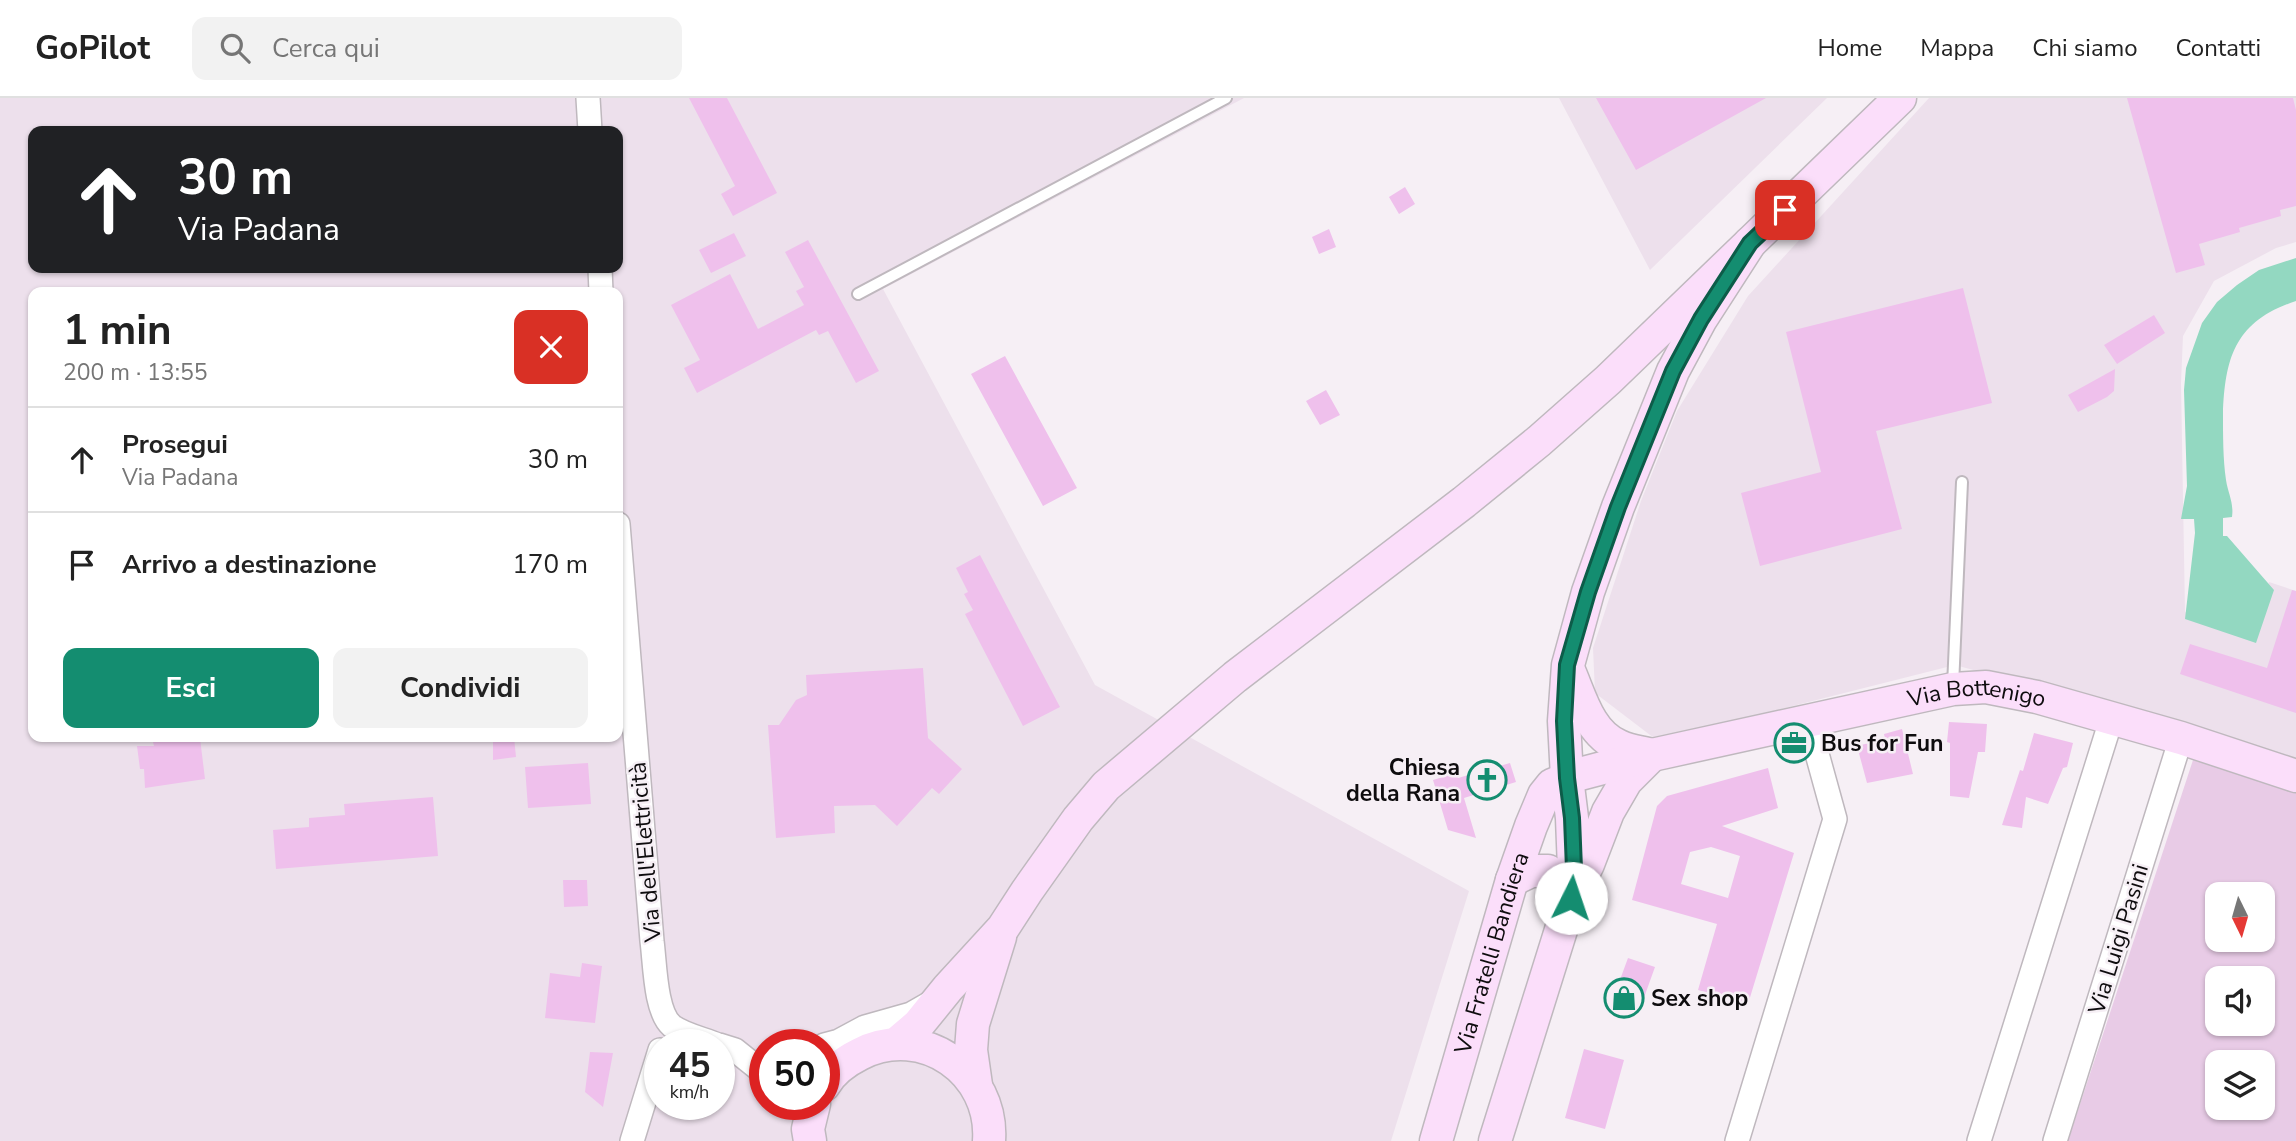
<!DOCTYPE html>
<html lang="it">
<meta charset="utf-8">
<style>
body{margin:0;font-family:"Nunito Sans",sans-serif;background:#f2f2f2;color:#222;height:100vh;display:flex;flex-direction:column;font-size:26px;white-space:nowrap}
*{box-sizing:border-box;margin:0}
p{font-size:23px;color:#767676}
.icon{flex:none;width:38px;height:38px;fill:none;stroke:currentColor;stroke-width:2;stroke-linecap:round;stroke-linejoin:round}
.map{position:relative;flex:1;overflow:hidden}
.panel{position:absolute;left:28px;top:189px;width:595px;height:455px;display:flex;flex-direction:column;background:#fff;border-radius:14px;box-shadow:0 2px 5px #0004}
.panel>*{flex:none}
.guide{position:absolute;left:28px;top:28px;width:595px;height:147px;border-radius:14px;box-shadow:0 2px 5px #0004;background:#202124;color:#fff;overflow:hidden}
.needle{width:46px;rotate:175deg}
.fabs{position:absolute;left:2205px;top:784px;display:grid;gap:14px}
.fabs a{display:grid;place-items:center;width:70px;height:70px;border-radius:14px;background:#fff;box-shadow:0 2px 5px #0004;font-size:35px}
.speed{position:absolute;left:644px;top:931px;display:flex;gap:14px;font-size:35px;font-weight:700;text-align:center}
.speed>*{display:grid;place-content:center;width:91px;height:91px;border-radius:50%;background:#fff;box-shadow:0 2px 5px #0004;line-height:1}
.speed small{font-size:18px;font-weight:400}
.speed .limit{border:10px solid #d22;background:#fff;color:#111}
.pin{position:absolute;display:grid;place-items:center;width:60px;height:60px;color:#fff;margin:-30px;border-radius:14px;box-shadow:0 4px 10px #0006}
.me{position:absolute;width:77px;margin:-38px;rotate:4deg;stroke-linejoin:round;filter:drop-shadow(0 0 5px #0008)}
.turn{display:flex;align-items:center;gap:24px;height:147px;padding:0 35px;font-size:32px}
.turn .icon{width:91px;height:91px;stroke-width:2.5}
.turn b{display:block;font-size:49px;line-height:60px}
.round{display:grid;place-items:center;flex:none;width:74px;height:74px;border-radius:14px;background:#f2f2f2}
.headline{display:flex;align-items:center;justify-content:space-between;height:119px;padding:0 35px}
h1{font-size:42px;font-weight:700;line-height:52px}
.action{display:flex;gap:14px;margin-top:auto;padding:14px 35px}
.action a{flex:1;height:80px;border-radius:14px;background:#148d70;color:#fff;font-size:28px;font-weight:700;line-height:80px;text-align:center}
.action a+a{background:#f2f2f2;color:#222}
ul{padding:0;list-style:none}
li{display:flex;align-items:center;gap:21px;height:105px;padding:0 35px;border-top:2px solid #e0e0e0}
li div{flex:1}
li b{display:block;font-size:26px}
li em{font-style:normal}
header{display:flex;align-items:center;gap:42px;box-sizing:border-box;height:98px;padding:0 35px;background:#fff;border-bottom:2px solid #e0e0e0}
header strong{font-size:33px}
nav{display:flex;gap:38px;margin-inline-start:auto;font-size:24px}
.search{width:490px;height:63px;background:#f2f2f2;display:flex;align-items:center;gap:18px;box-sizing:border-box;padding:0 24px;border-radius:14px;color:#767676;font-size:26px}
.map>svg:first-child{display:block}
.built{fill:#ede0ec;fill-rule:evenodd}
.green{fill:#e8cbe6;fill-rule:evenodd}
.water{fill:#93d8c1}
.building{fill:#efc0ec;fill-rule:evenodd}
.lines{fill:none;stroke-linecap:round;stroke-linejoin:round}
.lane-casing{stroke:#bfb8be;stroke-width:14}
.street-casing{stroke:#bfb8be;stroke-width:26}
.secondary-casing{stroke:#bfb8be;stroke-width:35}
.path{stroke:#8b868a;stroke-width:4.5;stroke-dasharray:3.5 5;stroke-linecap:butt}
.lane{stroke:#fff;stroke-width:10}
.street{stroke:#fff;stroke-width:23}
.secondary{stroke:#fbdefa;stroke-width:32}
.route-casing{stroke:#0d5c49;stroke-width:18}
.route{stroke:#148d70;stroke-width:12}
.labels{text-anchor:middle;stroke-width:5;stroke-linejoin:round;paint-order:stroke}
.street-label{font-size:23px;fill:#0e0c0e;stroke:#f6eff5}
.poi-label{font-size:23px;font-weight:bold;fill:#0e0c0e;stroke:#f6eff5;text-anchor:start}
</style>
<header>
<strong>GoPilot</strong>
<div class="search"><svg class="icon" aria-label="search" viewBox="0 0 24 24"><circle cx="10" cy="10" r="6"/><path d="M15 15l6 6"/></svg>Cerca qui</div>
<nav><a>Home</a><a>Mappa</a><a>Chi siamo</a><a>Contatti</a></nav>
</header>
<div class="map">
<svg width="2296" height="1043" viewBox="0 0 2296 1043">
<rect width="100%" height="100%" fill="#f6eff5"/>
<path class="built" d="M0,0H1244L883,191L1095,587L1469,793L1391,1043H0ZM33,33H618V170H33ZM33,194H618V639H33ZM660,947H719V1006H660ZM765,947H824V1006H765Z
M1559,0H1827L1650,172Z
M1929,0H2296V144L2276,150L2214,183L2183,238L2181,285L2185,514L2248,541L2269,484L2296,493V660L1955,567L1726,625L1654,640L1595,595L1593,550L1641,403L1677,313L1748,198Z"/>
<path class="green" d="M2193,662L2296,693V1043H2068ZM2217,796H2263V842H2217ZM2217,880H2263V926H2217ZM2217,964H2263V1010H2217Z"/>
<path class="water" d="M2296,160V203C2236,223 2225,258 2223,316C2223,338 2223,361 2226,382C2228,395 2234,405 2232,419L2223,420V438H2227L2274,492L2256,545L2185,521L2195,435L2194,421H2181L2187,388L2184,292L2186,270L2202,225L2217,204L2237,187L2259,172Z"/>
<path class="building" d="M689,0H727L777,95L733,118L721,96L735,88Z
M1596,0H1766L1636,72Z
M2127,0H2293L2296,12V108L2280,112L2281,118L2239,130L2240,134L2199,146L2205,167L2176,175Z
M1405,89L1415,106L1399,116L1389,99Z
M1329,131L1336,149L1319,156L1312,139Z
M734,135L746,158L711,175L699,152Z
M808,142L879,273L856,285L828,233L819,237L816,232L697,295L684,270L700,262L671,207L730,176L758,231L804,207L796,193L804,189L785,154Z
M1963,190L1992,305L1876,333L1902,431L1760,468L1741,395L1821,374L1786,234Z
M2154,217L2165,235L2117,266L2104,247Z
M1005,258L1077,390L1043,408L971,276Z
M2115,271L2114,293L2107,299L2078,314L2068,297Z
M1326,292L1340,317L1320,327L1306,303Z
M980,457L1060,609L1023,628L965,516L973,512L964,496L968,494L956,470Z
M2292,492L2296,493V615L2180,576L2190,546L2267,570Z
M923,570L928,640L962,671L939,696L932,690L897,728L875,707L834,708L835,735L776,740L768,627H779L796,602L807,597L806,577Z
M1949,624L1987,626L1985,654H1978L1969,700L1950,698V645L1947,644Z
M1902,631L1913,676L1867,685L1857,648L1885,641L1884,636Z
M2034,635L2073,645L2067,669L2063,670L2048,706L2026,699L2022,730L2002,727L2020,672L2023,673Z
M493,639H514L516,659L493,662Z
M200,640L205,681L145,690L144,671H140L137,648H154L153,644Z
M588,665L591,706L528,710L525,669Z
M1510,665L1516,684L1464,700L1476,740L1448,732L1433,682L1456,675L1458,680Z
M1768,670L1778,710L1722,728L1794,755L1748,906L1698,892L1717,826L1632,802L1657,708L1667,698ZM1711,749L1740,758L1728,800L1681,786L1690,754Z
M433,699L438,758L276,771L273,732L309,729V720L345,717L344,706Z
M563,782H587L588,808L564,809Z
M1628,860L1655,869L1641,908L1614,898Z
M582,865L602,868L595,925L545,920L550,875L580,879Z
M1584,951L1624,962L1605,1031L1565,1020Z
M590,954L613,955L603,1009L585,994Z"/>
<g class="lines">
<g class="lane-casing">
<path id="lane" d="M858,196L1226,0
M1953,588L1962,384"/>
</g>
<g class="street-casing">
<path id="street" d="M588,0L590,33
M600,170L601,194
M618,426L652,843C655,865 655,914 672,928C684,937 704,941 718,947
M719,947L735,952L765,976
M824,947L839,943L865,929L911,916L932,904
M632,1043L660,952
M1737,1043L1835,721L1808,623
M1979,1043L2112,619
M2055,1043L2181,640"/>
</g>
<g class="secondary-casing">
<g id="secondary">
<path d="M1570,575C1581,601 1590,636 1619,648C1629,653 1641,654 1652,657"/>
<path d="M1512,782L1531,773H1548L1558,781L1571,800L1588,766L1608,714L1626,683L1652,657"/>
<path d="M897,945L918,927L948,890L1003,830L1027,793L1078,721L1106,688L1235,579L1464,404L1539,343L1608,282L1750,145"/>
<path d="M824,987C832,973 846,963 860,956C923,924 994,974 989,1043"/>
<path d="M976,987L971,952L973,926L1000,839"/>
<path d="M810,1043L808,1031L814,1006"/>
<path id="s1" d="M1436,1043L1512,782L1531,728L1544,697L1552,687L1576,677L1652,657L1953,591L1986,589L2037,599L2181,640L2296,678"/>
<path d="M1495,1043L1571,800L1574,771L1572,720L1567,680L1564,623L1568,567L1588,494L1618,409L1673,273L1701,221L1750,145L1900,0"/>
</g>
</g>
<path class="path" d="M774,1006L784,1015"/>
<use href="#lane" class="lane"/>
<use href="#street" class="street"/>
<use href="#secondary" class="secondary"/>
</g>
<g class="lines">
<g class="route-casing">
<path id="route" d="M1571,800L1574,771L1572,720L1567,680L1564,623L1567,567L1588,494L1618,409L1673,273L1701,221L1750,145L1785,112"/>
</g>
<use href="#route" class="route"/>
</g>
<defs>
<g id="office-ring" transform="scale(2.0125)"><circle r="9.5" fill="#f6eff5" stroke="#148d70" stroke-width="1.5"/><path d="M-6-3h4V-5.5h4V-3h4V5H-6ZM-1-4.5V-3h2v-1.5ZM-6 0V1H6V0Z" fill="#148d70"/></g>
<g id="church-ring" transform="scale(2.0125)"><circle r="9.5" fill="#f6eff5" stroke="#148d70" stroke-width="1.5"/><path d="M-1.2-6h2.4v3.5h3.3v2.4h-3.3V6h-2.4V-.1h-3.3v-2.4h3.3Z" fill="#148d70"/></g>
<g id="shop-ring" transform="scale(2.0125)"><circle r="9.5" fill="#f6eff5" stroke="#148d70" stroke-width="1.5"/><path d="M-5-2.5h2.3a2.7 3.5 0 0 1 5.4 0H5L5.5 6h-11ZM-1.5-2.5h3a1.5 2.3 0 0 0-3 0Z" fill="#148d70"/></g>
</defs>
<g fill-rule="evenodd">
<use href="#office-ring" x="1794" y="645"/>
<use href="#church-ring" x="1487" y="682"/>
<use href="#shop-ring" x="1624" y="900"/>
</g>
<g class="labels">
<g class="street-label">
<text dy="8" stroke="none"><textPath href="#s1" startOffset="812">Via Bottenigo</textPath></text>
<text transform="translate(645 754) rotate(-95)" y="8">Via dell'Elettricità</text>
<text transform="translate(2118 841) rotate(-73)" y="8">Via Luigi Pasini</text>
<text dy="8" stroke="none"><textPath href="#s1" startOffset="196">Via Fratelli Bandiera</textPath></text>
</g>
<g class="poi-label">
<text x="1821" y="653">Bus for Fun</text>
<text x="1460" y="677" text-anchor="end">Chiesa<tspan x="1460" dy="26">della Rana</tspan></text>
<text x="1651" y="908">Sex shop</text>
</g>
</g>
</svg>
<div class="fabs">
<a><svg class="needle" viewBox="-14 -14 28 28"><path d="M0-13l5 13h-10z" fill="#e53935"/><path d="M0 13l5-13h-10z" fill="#767676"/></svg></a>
<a><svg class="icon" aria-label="sound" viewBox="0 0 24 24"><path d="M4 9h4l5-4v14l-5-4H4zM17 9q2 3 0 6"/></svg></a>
<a><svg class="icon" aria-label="layers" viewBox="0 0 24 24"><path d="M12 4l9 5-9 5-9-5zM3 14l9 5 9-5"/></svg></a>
</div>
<div class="speed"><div>45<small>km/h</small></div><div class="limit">50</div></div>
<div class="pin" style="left:1785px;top:112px;background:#d93025"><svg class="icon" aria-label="arrive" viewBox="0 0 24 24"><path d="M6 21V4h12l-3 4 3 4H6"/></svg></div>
<svg class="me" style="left:1571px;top:800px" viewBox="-20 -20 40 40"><circle r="19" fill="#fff"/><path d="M0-13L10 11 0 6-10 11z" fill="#148d70"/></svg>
<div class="guide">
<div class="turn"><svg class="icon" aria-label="ahead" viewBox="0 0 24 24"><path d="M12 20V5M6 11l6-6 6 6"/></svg><div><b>30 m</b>Via Padana</div></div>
</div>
<section class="panel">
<div class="headline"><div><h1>1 min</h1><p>200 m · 13:55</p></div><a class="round" style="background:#d93025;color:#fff"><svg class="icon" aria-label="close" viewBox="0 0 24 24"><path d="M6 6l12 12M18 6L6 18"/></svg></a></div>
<ul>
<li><svg class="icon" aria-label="ahead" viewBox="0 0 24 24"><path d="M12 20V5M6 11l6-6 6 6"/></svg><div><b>Prosegui</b><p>Via Padana</p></div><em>30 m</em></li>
<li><svg class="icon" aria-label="arrive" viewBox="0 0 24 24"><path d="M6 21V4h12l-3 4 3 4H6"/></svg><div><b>Arrivo a destinazione</b></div><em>170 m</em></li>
</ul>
<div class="action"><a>Esci</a><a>Condividi</a></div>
</section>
</div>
